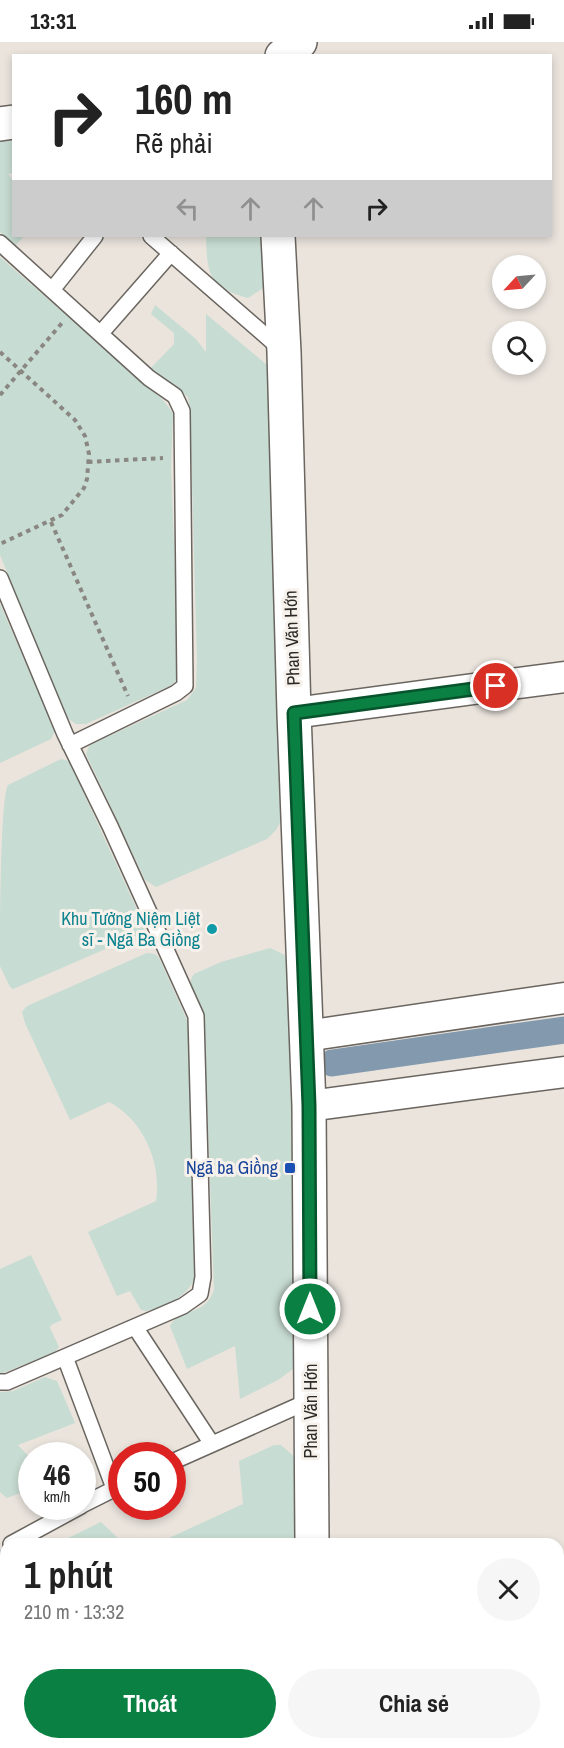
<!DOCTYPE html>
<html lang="vi">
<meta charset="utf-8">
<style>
body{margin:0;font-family:"Archivo Narrow",sans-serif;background:#f6f6f6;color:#222;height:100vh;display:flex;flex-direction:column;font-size:22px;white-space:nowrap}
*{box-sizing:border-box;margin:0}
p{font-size:20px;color:#767676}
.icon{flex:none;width:33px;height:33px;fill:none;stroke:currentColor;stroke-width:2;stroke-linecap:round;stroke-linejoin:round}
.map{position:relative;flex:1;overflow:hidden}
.side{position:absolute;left:0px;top:1496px;width:564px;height:212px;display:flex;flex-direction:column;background:#fff;border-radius:18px 18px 0 0;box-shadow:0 3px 9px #0003}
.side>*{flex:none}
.hud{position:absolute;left:12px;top:12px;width:540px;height:183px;border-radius:0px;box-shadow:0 3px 9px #0003;background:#fff;color:#222;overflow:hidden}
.needle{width:39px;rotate:244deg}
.fabs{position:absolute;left:492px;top:213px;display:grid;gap:12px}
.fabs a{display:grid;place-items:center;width:54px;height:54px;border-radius:50%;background:#fff;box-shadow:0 3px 9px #0003;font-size:30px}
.speed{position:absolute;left:18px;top:1400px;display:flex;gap:12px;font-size:30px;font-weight:700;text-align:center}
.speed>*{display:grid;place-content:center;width:78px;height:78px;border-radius:50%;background:#fff;box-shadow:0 3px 9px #0003;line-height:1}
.speed small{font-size:15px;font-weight:400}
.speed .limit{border:9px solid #d22;background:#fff;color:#111}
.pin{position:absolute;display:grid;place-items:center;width:51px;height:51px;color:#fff;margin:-26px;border:3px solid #fff;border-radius:50%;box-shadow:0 2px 6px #0007}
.me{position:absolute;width:66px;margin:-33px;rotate:0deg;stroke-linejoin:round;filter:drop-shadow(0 0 4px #0008)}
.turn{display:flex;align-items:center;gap:21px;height:126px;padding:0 24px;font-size:27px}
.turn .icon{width:78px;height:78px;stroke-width:2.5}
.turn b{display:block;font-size:42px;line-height:51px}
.lanes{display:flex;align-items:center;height:57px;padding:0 24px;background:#0003;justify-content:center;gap:30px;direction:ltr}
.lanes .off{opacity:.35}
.round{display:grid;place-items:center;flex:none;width:63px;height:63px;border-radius:32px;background:#f6f6f6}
.head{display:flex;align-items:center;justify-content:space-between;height:102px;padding:0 24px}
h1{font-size:36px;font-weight:800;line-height:45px}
.cta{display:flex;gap:12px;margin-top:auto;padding:12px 24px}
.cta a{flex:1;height:69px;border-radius:36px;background:#0b8043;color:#fff;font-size:24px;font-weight:800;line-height:69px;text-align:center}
.cta a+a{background:#f6f6f6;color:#222}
.status{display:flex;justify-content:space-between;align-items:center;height:42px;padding:0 30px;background:#fff;direction:ltr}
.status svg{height:16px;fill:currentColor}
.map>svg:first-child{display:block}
.green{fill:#c7dcd2}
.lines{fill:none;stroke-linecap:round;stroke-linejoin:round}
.canal{stroke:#8299ae;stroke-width:27}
.service-casing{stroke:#6a655f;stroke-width:18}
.minor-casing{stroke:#6a655f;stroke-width:33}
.secondary-casing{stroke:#6a655f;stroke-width:36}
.primary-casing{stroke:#c4c3c3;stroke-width:36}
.path{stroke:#8a8681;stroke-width:4;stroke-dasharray:4.5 4.5;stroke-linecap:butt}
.service{stroke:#fff;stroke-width:15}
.minor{stroke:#fff;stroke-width:30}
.secondary{stroke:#fff;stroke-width:33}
.primary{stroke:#d9dcfd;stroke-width:33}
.route-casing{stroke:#07532c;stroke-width:15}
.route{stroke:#0b8043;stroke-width:10}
.culture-dot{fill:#0f9aa8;stroke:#f7f1eb;stroke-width:2}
.transit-dot{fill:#1a4fb4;stroke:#f7f1eb;stroke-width:2}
.labels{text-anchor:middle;stroke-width:6;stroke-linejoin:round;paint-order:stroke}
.street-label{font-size:18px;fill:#2c2a27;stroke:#f7f1eb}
.culture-label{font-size:18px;fill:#0d838f;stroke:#f7f1eb;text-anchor:end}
.transit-label{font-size:18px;fill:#164399;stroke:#f7f1eb;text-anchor:end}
</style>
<div class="status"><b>13:31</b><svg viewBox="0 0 49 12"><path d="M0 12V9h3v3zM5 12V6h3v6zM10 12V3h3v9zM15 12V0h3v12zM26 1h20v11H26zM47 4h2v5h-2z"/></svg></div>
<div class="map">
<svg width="564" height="1706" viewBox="0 0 564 1706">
<rect width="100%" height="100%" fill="#eae4dd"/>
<path class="green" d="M0,88L7,91L13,98V131L8,132L13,138L14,194H24L15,204L0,190Z
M206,194H262L265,245L248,256C208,245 207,231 206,194Z
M0,215L163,358L173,371L171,425L179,627C177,635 177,640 170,644L86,682H76L66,675L0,513Z
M155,263L196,297L206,310V272L273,328L272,345L281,779L276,788L267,797L156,845L145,838L86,712L89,704L94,701L187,658L196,646L197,619L190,370L188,355L149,328L174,302V291L151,272Z
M0,562L54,686V691L51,697L0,721Z
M61,717L69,719L145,885L143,888L138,893L13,947L10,945L0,924C0,897 0,756 8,743Z
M270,906L285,913L288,922L296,1304L293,1327L278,1338L240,1357L235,1304L187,1327L170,1284C179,1266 205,1275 214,1248L204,976L201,964L190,946L191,937L194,932L221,920Z
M147,911L155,912L159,916L188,980L194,1237C187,1255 164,1266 146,1269L141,1268L130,1249L117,1254L88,1190L156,1159C162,1122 144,1078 109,1060L70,1078L25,981L22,970L27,964Z
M31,1213L62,1278L51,1283L50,1286L59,1305L54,1311L0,1332V1227Z
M45,1335L57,1339L75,1381L18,1403L31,1417V1447L7,1456L0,1450V1350L13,1349Z
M274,1403H281L298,1418L301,1501H219L218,1497L210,1501L156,1502L243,1462L239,1419Z
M101,1480L123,1501H58Z
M249,1701H294L290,1706H254Z"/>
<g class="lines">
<path class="canal" d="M332,1021L564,988"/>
<g class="service-casing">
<path id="service" d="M151,194L282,308
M0,201L149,336L175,354L182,369L185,644L176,651L70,703
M52,248L95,194
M101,291L171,211
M0,536L65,692L110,784L196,974L203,1235L200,1252L183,1264L7,1340H0
M135,1285L212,1402
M65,1315L114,1446
M172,1420L311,1358
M82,1463L122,1443
M11,1502L81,1464
M0,1706L6,1701"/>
</g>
<g class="minor-casing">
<path id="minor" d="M294,671L564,635
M306,994L564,956
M309,1064L564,1030"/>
</g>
<g class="secondary-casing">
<path id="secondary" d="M282,14L300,0
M0,82L14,80
M278,194L284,310L294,671L309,1064L312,1502
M314,1701V1706"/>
</g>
<g class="primary-casing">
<path id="primary" d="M0,1526L6,1532
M0,1559L6,1564
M157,1701L162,1706
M195,1701L200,1706"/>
</g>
<path class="path" d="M0,310L75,378L85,394L89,412L87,437L84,446L62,473L0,502
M0,353L62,281
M88,420L163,416
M51,480L128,654"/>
<use href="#service" class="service"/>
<use href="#minor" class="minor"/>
<use href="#secondary" class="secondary"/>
<use href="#primary" class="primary"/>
</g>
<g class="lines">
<g class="route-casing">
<path id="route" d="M310,1267L309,1064L294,671L496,644"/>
</g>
<use href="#route" class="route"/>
</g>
<circle class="culture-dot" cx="212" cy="887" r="6"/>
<rect class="transit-dot" x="284" y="1120" width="12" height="12" rx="3"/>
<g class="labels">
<g class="street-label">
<text transform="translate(292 596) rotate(-92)" y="6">Phan Văn Hớn</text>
<text transform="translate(311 1369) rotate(-90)" y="6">Phan Văn Hớn</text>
</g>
<g class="culture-label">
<text x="200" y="883">Khu Tưởng Niệm Liệt<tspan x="200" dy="21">sĩ - Ngã Ba Giồng</tspan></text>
</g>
<g class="transit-label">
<text x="278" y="1132">Ngã ba Giồng</text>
</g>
</g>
</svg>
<div class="fabs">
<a><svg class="needle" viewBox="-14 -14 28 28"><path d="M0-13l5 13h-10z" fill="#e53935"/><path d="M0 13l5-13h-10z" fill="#767676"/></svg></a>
<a><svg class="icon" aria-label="search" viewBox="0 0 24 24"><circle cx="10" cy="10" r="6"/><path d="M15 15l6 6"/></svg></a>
</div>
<div class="speed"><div>46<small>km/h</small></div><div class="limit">50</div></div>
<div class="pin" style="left:496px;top:644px;background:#d93025"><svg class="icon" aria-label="arrive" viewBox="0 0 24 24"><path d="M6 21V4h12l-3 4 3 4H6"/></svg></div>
<svg class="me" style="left:310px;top:1267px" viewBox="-20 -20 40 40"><circle r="17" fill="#0b8043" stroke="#fff" stroke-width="3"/><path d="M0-11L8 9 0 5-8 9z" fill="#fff"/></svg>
<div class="hud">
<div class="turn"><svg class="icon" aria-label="right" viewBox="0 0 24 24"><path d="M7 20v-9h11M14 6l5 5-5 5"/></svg><div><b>160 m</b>Rẽ phải</div></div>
<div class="lanes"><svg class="icon off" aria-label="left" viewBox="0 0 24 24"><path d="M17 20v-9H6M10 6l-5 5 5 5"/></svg><svg class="icon off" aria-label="ahead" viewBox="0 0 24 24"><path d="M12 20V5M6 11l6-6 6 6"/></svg><svg class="icon off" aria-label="ahead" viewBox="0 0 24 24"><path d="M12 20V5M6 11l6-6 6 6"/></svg><svg class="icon" aria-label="right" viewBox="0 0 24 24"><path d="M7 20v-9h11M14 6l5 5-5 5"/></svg></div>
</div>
<section class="side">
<div class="head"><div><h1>1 phút</h1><p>210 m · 13:32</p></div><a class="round"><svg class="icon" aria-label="close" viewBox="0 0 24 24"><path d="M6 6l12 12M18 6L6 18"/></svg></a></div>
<div class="cta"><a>Thoát</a><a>Chia sẻ</a></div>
</section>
</div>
